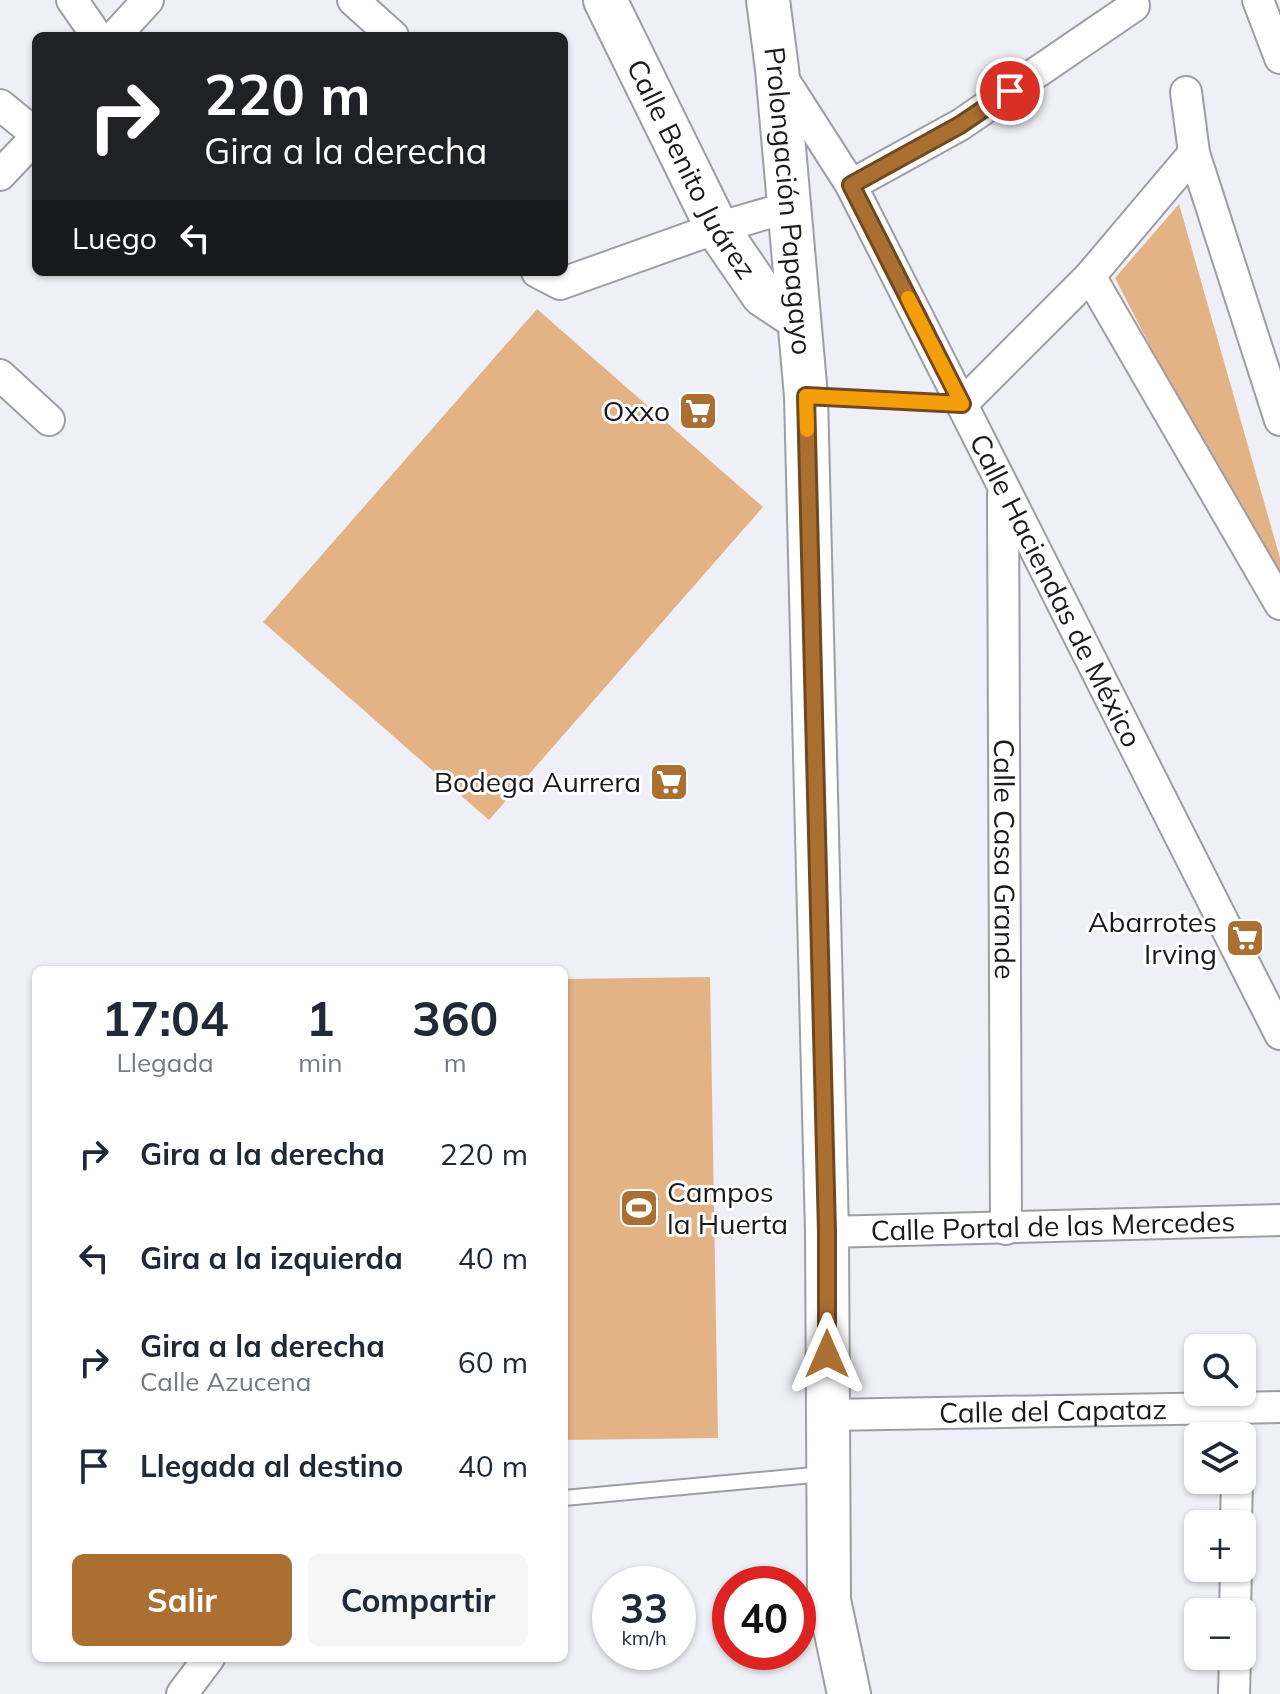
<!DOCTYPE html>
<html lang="es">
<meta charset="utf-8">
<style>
body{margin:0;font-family:Mulish,sans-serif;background:#f6f6f7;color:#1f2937;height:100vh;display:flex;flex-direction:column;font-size:30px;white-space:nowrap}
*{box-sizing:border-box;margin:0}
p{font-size:26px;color:#747a83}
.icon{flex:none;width:44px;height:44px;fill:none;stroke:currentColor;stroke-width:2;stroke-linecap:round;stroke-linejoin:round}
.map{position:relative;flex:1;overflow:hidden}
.panel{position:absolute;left:32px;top:966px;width:536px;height:696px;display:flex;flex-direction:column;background:#fff;border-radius:12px;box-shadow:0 2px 6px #0004}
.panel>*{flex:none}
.banner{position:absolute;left:32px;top:32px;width:536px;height:244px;border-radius:12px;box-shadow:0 2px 6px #0004;background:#202124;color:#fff;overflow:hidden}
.fabs{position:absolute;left:1184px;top:1334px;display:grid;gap:16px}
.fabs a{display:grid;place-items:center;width:72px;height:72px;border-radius:12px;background:#fff;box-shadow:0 2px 6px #0004;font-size:40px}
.speed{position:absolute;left:592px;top:1566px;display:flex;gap:16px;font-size:40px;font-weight:700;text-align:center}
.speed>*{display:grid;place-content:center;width:104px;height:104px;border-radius:50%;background:#fff;box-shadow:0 2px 6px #0004;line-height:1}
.speed small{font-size:20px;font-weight:400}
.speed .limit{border:12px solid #d22;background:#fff;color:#111}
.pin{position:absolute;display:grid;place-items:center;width:68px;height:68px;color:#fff;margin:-34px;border:4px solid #fff;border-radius:50%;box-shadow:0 2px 8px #0007}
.me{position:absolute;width:88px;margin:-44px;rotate:0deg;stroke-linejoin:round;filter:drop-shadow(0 0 6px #0008)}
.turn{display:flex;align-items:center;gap:28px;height:168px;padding:0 40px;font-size:36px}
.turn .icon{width:104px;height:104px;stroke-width:2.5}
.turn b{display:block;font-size:56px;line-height:68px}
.then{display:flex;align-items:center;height:76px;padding:0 40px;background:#0003;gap:16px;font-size:30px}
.eta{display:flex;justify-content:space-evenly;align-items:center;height:136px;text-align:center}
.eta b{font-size:48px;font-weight:700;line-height:56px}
.action{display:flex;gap:16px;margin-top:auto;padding:16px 40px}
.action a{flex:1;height:92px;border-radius:12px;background:#ab6f31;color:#fff;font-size:32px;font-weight:700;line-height:92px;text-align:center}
.action a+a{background:#f6f6f7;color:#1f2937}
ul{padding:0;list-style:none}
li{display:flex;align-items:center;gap:24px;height:104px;padding:0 40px}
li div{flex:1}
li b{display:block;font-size:30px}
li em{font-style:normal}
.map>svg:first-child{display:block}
.green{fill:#e3b285}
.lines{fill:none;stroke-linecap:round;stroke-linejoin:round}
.lane-casing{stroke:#9d9da4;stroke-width:18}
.street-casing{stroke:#9d9da4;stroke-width:34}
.secondary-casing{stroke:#9d9da4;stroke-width:46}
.lane{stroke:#fff;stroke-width:14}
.street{stroke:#fff;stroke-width:30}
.secondary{stroke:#fff;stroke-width:42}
.route-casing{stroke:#6f4820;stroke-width:20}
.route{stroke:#ab6f31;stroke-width:14}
.slow{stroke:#f59e0b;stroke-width:14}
.labels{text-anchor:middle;stroke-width:6;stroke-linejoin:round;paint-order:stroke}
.street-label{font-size:28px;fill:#1a1a1d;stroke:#fff}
.poi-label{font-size:28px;fill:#1a1a1d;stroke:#fff;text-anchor:end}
</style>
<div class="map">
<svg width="1280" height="1694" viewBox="0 0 1280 1694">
<rect width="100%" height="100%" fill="#eff0f7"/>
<path class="green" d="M1179,204L1280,558V598L1115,278Z
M537,309L763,507L489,820L263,622Z
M710,977L718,1438L564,1440V979Z"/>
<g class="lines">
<g class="lane-casing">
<path id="lane" d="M811,396L962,404
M564,1498L824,1474"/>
</g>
<g class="street-casing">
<g id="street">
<path d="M72,0L97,36"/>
<path d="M353,0L393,36"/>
<path d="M1258,0L1280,58"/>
<path d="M115,36L148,0"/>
<path id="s1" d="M780,74L851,185L1280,1034"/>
<path d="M1186,92L1194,153L1280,420"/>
<path d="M0,105L36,134"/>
<path d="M0,175L36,137"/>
<path d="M851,185L960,125L1134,6"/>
<path d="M537,272L560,284L717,228L789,207"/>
<path d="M1090,276L1280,604"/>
<path d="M0,375L49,420"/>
<path d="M962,404L1090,276L1194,153"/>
<path id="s2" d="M1003,495L1006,1229"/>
<path id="s3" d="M827,1232L1280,1220"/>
<path id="s4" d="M827,1415L1280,1407"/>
<path d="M1236,1524L1237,1480"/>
<path d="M1235,1612L1236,1568"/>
<path d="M182,1694L209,1658"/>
<path d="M1234,1694L1235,1656"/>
</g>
</g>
<g class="secondary-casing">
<g id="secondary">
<path id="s5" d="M605,0L717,228L763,295L799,319"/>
<path id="s6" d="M768,0L777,69L806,396L827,1232L829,1600L849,1694"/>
</g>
</g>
<use href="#lane" class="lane"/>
<use href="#street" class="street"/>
<use href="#secondary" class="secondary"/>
</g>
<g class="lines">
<g class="route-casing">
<path id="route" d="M827,1354V1232L806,396L962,404L851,185L960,125L1010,91"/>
</g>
<use href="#route" class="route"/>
<path class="slow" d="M807,430L806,396L962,404L908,298"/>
</g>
<defs>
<g id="supermarket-square" transform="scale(2)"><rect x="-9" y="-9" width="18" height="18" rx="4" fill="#ab6f31" stroke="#fff"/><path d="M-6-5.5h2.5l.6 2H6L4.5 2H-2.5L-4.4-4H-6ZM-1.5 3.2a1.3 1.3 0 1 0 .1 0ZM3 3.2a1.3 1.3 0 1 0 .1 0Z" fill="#fff"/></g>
<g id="stadium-square" transform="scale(2)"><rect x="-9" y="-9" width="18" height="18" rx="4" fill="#ab6f31" stroke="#fff"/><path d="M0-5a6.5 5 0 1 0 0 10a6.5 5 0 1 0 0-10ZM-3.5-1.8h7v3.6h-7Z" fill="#fff"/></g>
</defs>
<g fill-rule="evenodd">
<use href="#supermarket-square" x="698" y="411"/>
<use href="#supermarket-square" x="669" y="782"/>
<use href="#supermarket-square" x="1245" y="938"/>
<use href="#stadium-square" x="639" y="1208"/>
</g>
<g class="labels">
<g class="street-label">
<text dy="10" stroke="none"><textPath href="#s5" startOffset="190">Calle Benito Juárez</textPath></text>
<text dy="10" stroke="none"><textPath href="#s6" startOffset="202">Prolongación Papagayo</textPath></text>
<text dy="10" stroke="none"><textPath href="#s1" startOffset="586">Calle Haciendas de México</textPath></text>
<text dy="10" stroke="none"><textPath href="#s2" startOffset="364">Calle Casa Grande</textPath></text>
<text dy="10" stroke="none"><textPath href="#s3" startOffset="226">Calle Portal de las Mercedes</textPath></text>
<text dy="10" stroke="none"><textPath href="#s4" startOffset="226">Calle del Capataz</textPath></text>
</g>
<g class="poi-label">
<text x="670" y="421">Oxxo</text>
<text x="641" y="792">Bodega Aurrera</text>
<text x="1217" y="932">Abarrotes<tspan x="1217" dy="32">Irving</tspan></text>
<text x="667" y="1202" text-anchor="start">Campos<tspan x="667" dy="32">la Huerta</tspan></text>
</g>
</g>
</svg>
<div class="fabs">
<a><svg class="icon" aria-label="search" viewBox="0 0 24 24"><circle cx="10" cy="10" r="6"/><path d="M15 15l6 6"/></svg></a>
<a><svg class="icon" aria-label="layers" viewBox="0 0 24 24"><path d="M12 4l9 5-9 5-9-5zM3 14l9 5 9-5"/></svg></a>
<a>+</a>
<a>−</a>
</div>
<div class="speed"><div>33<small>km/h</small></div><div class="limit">40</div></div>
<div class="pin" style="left:1010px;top:91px;background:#d93025"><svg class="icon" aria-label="arrive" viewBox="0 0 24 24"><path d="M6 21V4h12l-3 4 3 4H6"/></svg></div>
<svg class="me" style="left:827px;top:1354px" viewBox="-20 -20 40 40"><path d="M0-17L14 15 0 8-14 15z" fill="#ab6f31" stroke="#fff" stroke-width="4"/></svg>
<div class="banner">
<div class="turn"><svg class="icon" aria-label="right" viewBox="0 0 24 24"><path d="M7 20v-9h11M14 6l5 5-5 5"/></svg><div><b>220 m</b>Gira a la derecha</div></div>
<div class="then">Luego<svg class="icon" aria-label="left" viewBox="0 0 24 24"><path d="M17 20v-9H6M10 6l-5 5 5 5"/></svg></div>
</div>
<section class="panel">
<div class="eta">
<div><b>17:04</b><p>Llegada</p></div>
<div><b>1</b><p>min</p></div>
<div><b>360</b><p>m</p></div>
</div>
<ul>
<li><svg class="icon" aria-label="right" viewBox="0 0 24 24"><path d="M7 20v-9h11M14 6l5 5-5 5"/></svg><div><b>Gira a la derecha</b></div><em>220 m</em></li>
<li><svg class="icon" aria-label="left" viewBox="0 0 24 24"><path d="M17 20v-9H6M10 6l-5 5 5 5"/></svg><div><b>Gira a la izquierda</b></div><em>40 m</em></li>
<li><svg class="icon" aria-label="right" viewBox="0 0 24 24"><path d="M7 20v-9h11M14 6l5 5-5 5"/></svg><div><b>Gira a la derecha</b><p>Calle Azucena</p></div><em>60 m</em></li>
<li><svg class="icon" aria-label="arrive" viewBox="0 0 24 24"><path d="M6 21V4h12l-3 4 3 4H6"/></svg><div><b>Llegada al destino</b></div><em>40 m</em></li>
</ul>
<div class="action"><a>Salir</a><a>Compartir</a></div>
</section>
</div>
